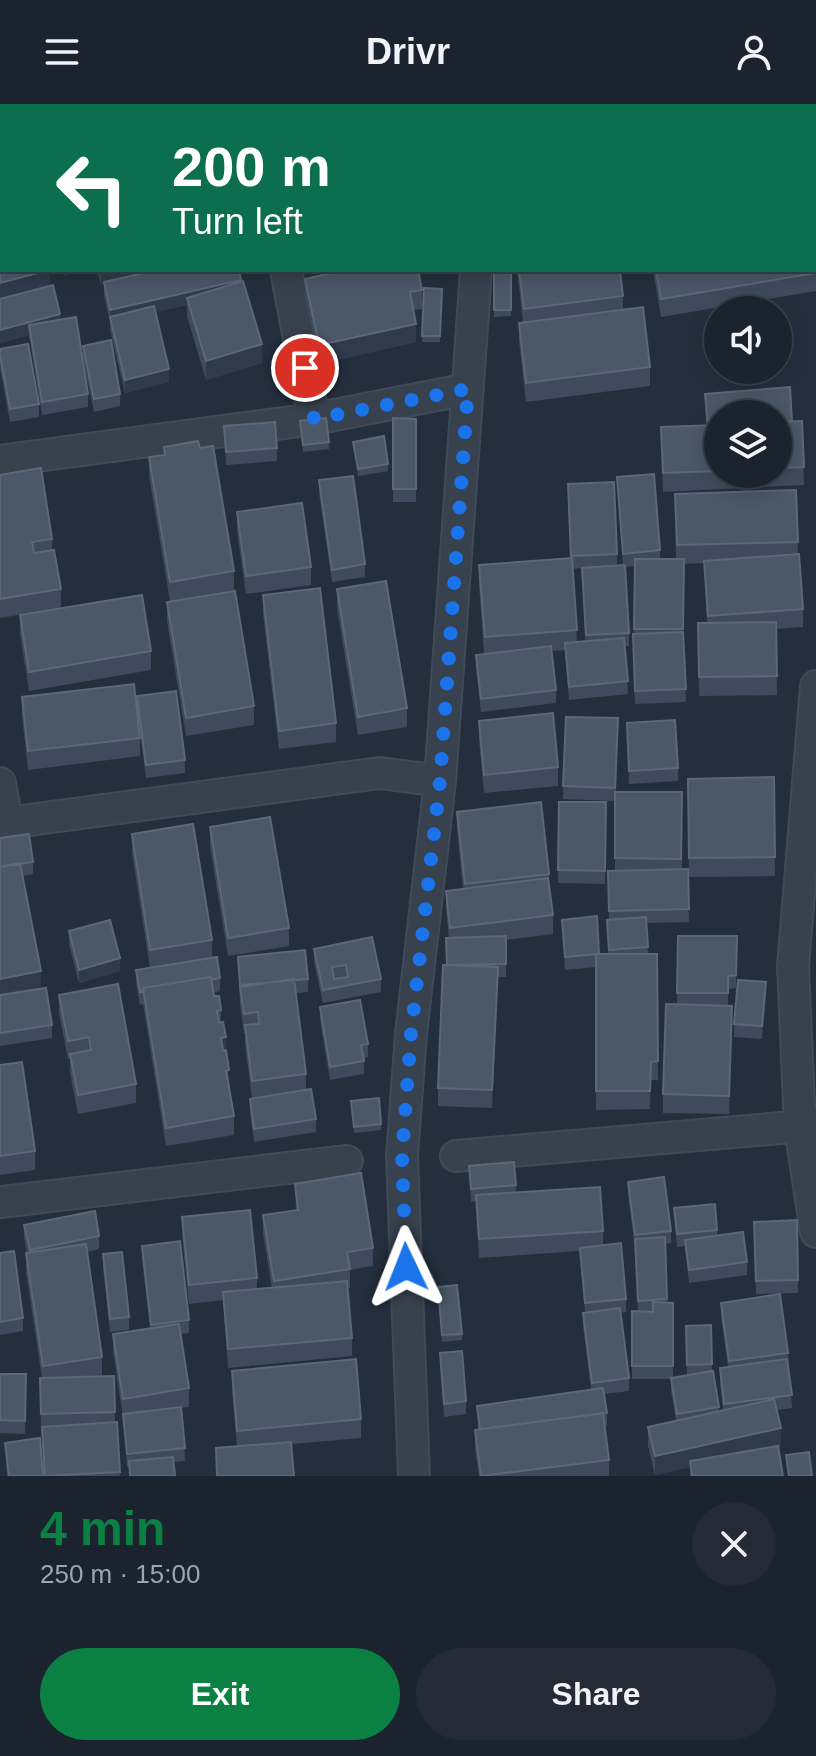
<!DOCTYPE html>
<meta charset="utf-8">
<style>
body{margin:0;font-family:Helvetica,sans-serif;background:#242b36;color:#f1f3f6;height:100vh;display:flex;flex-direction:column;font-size:30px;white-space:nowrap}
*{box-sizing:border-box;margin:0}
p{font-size:26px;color:#a0a4aa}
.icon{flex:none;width:44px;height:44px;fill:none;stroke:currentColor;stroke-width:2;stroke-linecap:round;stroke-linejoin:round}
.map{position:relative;height:1372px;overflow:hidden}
.details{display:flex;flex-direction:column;background:#1b232e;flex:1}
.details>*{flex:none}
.hud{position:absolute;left:0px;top:0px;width:816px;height:168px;box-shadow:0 4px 20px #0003,0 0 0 2px #39404a;background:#0b6e4f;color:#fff;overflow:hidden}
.controls{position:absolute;left:704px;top:192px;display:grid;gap:16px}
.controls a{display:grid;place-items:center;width:88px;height:88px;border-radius:50%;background:#1b232e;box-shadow:0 4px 20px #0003,0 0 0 2px #39404a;font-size:40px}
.pin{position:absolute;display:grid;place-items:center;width:68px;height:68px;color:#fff;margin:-34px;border:4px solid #fff;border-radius:50%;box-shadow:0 2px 8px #0007}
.me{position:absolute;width:88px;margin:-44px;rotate:358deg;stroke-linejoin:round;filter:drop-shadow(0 0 6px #0008)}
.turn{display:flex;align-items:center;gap:28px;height:168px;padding:0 40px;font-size:36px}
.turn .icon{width:104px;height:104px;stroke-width:2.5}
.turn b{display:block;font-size:56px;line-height:68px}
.round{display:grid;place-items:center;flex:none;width:84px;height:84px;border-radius:42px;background:#242b36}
.summary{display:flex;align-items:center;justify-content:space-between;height:136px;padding:0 40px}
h1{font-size:48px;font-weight:800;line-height:60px;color:#0b8043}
.primary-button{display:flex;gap:16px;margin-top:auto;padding:16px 40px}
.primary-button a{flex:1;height:92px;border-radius:48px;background:#0b8043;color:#fff;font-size:32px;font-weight:800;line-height:92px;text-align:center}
.primary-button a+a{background:#242b36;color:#f1f3f6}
header{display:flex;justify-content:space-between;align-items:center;height:104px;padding:0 40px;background:#1b232e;font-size:36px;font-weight:800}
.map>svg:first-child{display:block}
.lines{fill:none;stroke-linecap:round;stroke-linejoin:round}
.minor-casing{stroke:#414a57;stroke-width:34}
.minor{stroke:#38414e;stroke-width:30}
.wall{fill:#3f4b5c;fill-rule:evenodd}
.shaded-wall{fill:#2f3b4b}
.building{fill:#4b5868;stroke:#5c6777;stroke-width:2;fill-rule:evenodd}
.route{stroke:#1a73e8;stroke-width:14;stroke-dasharray:0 25.2}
</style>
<header><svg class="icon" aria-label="menu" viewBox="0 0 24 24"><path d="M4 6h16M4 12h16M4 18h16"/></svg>Drivr<svg class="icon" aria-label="person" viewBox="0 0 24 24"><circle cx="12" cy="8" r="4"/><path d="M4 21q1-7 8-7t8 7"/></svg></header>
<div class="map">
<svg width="816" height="1372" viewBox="0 0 816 1372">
<rect width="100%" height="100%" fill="#242f3e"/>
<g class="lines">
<g class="minor-casing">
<path id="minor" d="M244,0L245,2
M460,0V2
M286,166L314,315
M0,357L314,315L468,285
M816,582L793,862L800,1023L816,1128
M0,679L7,719
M0,720L380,669L440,677
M456,1052L816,1021
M0,1098L347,1057
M414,1372L402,1052L411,930L440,677L476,166"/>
</g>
<use href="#minor" class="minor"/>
</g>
<path class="wall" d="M816,141V187L661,213L653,166H814Z
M97,166H155L241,177L262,259L206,276L187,212V201L155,208L169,278L125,289L110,226V218L104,191V180L101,181Z
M319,166H418L422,186V205L413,206L416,238L319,260L305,194V175L320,172Z
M494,166H511V212L494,213Z
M517,166H620L623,192V206L650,263V282L526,298L519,237V219L523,218Z
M50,182L60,216L88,290V303L42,311L29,231L0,239Z
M424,184L442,185L440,238H422Z
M83,242L120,290V302L94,308L83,255Z
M0,245L39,300V313L10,318L0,264Z
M790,283L792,317H802L804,381L663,388L661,323L706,321L705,290ZM718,310H778V370H718Z
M393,314L416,315V398H393Z
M300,317L329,338V345L303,348Z
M224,322L277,344V357L226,361Z
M353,338L388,360V367L358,372Z
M164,343L234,467V486L170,497L149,372V353L164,351Z
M0,371L52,435V446L61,485V504L0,514Z
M617,373L660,446V455H676L675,390L796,386L798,450L803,505V523L776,525L777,591L699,592L698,519H707L704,459L684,460L683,528L686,598L635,600L633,543L634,530L635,462L625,463L629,529V542H624L628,590L569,596L565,546L551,547L556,586V599L481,608L476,564V551L484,550L479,480V461L570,454L568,393L617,450V462L623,461ZM582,464L585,537L577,538L573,465Z
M319,376L365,460V473L332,478L319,389Z
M237,408L311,463V481L246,490L237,427Z
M337,485L407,604V623L358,631L337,504Z
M263,491L336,619V638L279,645L263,510Z
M167,498L254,602V621L186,632L167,517Z
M20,511L151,547V566L29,587L20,530Z
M137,592L185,656V669L146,674L137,605Z
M22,593L140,634V652L28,666L22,612Z
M566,613L618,627L616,688H682V765H688L689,818L646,819L648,850H657L658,976H651L650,1005L596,1006V863L565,866L562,816L599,850H608L607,816H609L608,767H615V697L563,695Z
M479,617L558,663V682L484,689L479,635Z
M627,619L678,664V677L629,680Z
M774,673L775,772L689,773L688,675Z
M541,698L553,811V830L506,836V873H498L492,1004L438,1002V984L449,834L446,805V787L463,785L457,726V708Z
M559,698H606L605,780L558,779Z
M210,723L289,824V842L228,852L210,742Z
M132,730L212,836V853L220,874V887L213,889L214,892L221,906V919L234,1012V1031L166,1042L143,900L140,901L136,879V866L150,864L132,749Z
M0,734L33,758V770L22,772L41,885L52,921V934L0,942Z
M69,827L120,867L79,879L69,840Z
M678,832H737L736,884L728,885V902L732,920L729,1010L663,1009V990L677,900Z
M314,845L381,875V888L323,899L314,858Z
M238,853L308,875V888L296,889L306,970V986L316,1015V1028L254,1038L250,1008V995H252L245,940V929H244L240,901Z
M59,891L136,980V999L78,1010L70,969V955H68L59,909Z
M766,891L762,935L734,933V920Z
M320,903L368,940V953L364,954V970L330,976L320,916Z
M0,961L35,1047V1066L0,1071Z
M351,997L381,1020V1026L354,1029Z
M469,1062L516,1081V1088L603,1127V1141L626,1195V1208L621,1209L629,1274V1287L604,1290L607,1309V1322H605L609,1356V1372H479L475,1344V1326L478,1325L477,1302L591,1285L583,1222V1209L585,1208L580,1147L479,1154L476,1097L471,1098Z
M628,1078L671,1127V1139L665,1140L667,1199H673V1274L687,1271L686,1222L711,1221L712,1267L719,1307L723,1306L720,1277V1264L728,1263L721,1212V1199L788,1249L792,1304L777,1306L781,1343H778L783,1372H690V1363L655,1371L648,1342V1323L676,1317L671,1287V1275H632V1207L638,1208L635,1144L628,1090Z
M295,1080L373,1144V1162L350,1166V1184H348L352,1234V1252L228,1264L223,1196L189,1200L182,1131V1113L257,1174V1185L272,1184L263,1130V1111L296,1106Z
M674,1104L717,1126V1131L747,1158V1171L689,1179L685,1142L677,1143Z
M754,1118L798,1176V1189L756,1190Z
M24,1121L99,1132V1145L87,1148L102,1253V1272H114L115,1318H117L120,1372H44L42,1323L48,1322L41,1323L40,1274H42L26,1168V1149H27L24,1134Z
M142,1142L189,1216V1229L181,1230L189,1284V1303L182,1304L185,1357L174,1358L175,1372H129V1363H127L123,1313L113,1248V1230L150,1224L142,1155Z
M0,1149L23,1214V1227L0,1231Z
M103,1150L129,1213V1226L110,1228L103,1163Z
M438,1183L462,1230V1236L442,1238Z
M440,1249L466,1297V1310L444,1313Z
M232,1267L361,1315V1334L291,1340L294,1372H216V1344L237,1342L232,1286Z
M0,1270H26L25,1330L0,1329Z
M5,1339L43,1372H7Z"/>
<path class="shaded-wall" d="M71,0H97L90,2H71Z
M363,0H395V2H355Z
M620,0H635V2H613Z
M0,12H2V30L0,31Z
M2,100V119H0V101Z
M50,166V184L0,198V179Z
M64,166H87L64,172Z
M109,166H155L101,181V168Z
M321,166H362L321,176Z
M241,176V188L187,194V201L111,218L110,206Z
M60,210V223L29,221V231L0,239V226Z
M416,220V238L319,260V241Z
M262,240V259L206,276V257Z
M169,265V278L125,289V276Z
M120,854V867L79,879V866Z
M498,863V882L492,1004V986Z
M41,867V885L0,894V875Z
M766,878V891L762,935V922Z
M226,933V952L221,953V934Z
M781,1324V1343L691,1363L690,1357V1363L655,1371V1352Z"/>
<path class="building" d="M0,0H50L44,2H2V12H0Z
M113,0H158V2H107Z
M164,0H200V2H165Z
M267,0H328V2H267Z
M398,0H416V2H398Z
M509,0H620L613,2H509Z
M653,0H712L713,2H654Z
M757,0H783L784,2H748Z
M2,37V100L0,101V38Z
M2,115V166H49L0,179V116Z
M814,129L816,141V169L661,195L656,166H814Z
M157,166H239L241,176L110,206L104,178Z
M345,166H418L422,186L410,188L416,220L319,241L305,175Z
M494,166H511V206H494Z
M519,166H620L623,192L524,205Z
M243,177L262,240L206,257L187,194Z
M53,181L60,210L0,226V195Z
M424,184L442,185L440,232H422Z
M154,202L169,265L125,276L110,213Z
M643,203L650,263L526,279L519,219Z
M76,213L88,290L42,298L29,221Z
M111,236L120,290L94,295L83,242Z
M28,240L39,300L10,305L0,251V245Z
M790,283L792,317L778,318V310H718V321H708L705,290Z
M326,314L329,338L303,341L300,317Z
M393,314L416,315V385H393Z
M802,317L804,363L778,364V318Z
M275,318L277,344L226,348L224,322Z
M718,321V367L663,369L661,323Z
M384,332L388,360L358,365L353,338Z
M198,337L200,344L213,342L234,467L170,478L149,353L165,351L164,343Z
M41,364L52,435L32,438L34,449L54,446L61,485L0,495V371Z
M654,370L660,446L623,450L617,373Z
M353,372L365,460L332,466L319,376Z
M614,378L617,450L571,452L568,380Z
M796,386L798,438L677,441L675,390Z
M302,399L311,463L246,472L237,408Z
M799,450L803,505L708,512L704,457Z
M572,454L577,526L485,533L479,461Z
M635,455H684L683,525H634Z
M625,461L629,529L586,531L582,464Z
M386,477L407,604L358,613L337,485Z
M320,484L336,619L279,627L263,491Z
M235,487L254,602L186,614L167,498Z
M142,491L151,547L29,568L20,511Z
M776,518L777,572L699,573L698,519Z
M683,528L686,585L635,587L633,530Z
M624,534L628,577L569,583L565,539Z
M551,542L556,586L481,595L476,551Z
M134,580L140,634L28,647L22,593Z
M176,587L185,656L146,661L137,592Z
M553,609L558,663L484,671L479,617Z
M566,613L618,614L615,684L563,682Z
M675,616L678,664L629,667L627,619Z
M774,673L775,753L689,754L688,675Z
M615,688H682L681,755L615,754Z
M541,698L549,770L465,780L457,708Z
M559,698H606L605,767L558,766Z
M270,713L289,824L228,834L210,723Z
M193,720L212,836L150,846L132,730Z
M29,730L33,758L0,763V734Z
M20,759L41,867L0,875V763Z
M688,765L689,805L609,807L608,767Z
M548,774L553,811L450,824L446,787Z
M597,812L599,850L565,853L562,816Z
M646,813L648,843L609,846L607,816Z
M110,816L120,854L79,866L69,827Z
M506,832V860L447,861L446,834Z
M678,832H737L736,871L728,872V889H677Z
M372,833L381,875L323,886L314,845ZM346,861L348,873L334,875L332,863Z
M305,846L308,875L240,881L238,853Z
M596,850H657L658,957L651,958L650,987H596Z
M217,853L220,874L211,876V873L143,884L144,887L140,888L136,866Z
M443,861L498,863L492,986L438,984Z
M211,873L214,892H219L221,906L217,907L219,919L223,918L226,933L221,934L223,947L226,946L229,966L226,967L234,1012L166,1024L143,884Z
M294,875L306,970L252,977L245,921L259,920L258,908L244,910L240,883Z
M738,876L766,878L762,922L734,920Z
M118,880L136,980L78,991L70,950L91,946L89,933L68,937L59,891Z
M46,884L52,921L0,929V891Z
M360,896L368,940L361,941L364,957L330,963L320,903Z
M666,900L732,902L729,992L663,990Z
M22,958L35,1047L0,1052V961Z
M311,985L316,1015L254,1025L250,995Z
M379,994L381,1020L354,1023L351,997Z
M514,1058L516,1081L471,1085L469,1062Z
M361,1069L373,1144L347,1148L350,1165L274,1177L263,1111L298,1106L295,1080Z
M664,1073L671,1127L635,1131L628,1078Z
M600,1083L603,1127L479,1135L476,1091Z
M715,1100L717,1126L677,1130L674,1104Z
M250,1106L257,1174L189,1181L182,1113Z
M95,1107L99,1132L30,1146L24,1121Z
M797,1116L798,1176L756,1177L754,1118Z
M743,1128L747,1158L689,1166L685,1136Z
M665,1133L667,1195L638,1197L635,1135Z
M180,1137L189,1216L151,1221L142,1142Z
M621,1139L626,1195L585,1199L580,1144Z
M86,1140L102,1253L43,1262L26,1149Z
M14,1147L23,1214L0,1218V1149Z
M122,1148L129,1213L110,1215L103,1150Z
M347,1177L352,1234L228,1245L223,1188Z
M457,1181L462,1230L442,1231L438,1183Z
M780,1190L788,1249L729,1257L721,1199Z
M653,1198L673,1199V1262H632V1207L653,1208Z
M620,1204L629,1274L592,1279L583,1209Z
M179,1220L189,1284L123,1295L113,1230Z
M711,1221L712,1260L687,1261L686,1222Z
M462,1247L466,1297L444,1300L440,1249Z
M356,1255L361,1315L237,1327L232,1267Z
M787,1255L792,1291L724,1300L720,1264Z
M713,1267L719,1303L677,1310L671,1274Z
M0,1270H26L25,1317L0,1316Z
M114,1272L115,1308L41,1310L40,1274Z
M603,1284L607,1309L480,1325L477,1302Z
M774,1295L781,1324L655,1352L648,1323Z
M181,1303L185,1344L127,1350L123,1310Z
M603,1309L609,1356L481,1372L475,1326Z
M117,1318L120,1368L45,1372L42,1323Z
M40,1334L43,1372H9L5,1339Z
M291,1338L294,1372H217L216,1344Z
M778,1342L783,1372H692L690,1357Z
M809,1348L812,1372H789L786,1351Z
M173,1353L175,1372H130L129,1357Z"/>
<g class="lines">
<path class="route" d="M305,264L314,315L468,285L440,677L411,930L402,1052L406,1163"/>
</g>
</svg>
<div class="controls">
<a><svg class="icon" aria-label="sound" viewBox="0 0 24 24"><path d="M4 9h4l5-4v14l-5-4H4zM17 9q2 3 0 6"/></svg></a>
<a><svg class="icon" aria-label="layers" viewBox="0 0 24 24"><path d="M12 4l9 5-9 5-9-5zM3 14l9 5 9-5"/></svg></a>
</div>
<div class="pin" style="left:305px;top:264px;background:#d93025"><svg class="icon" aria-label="arrive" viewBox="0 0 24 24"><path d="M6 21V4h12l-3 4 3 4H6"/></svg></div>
<svg class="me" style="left:406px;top:1163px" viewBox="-20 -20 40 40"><path d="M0-17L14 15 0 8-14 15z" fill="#1a73e8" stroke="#fff" stroke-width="4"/></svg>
<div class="hud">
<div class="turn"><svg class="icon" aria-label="left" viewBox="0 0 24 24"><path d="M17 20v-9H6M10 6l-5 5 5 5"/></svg><div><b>200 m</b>Turn left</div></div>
</div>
</div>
<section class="details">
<div class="summary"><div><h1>4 min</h1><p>250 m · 15:00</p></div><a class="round"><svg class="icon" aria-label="close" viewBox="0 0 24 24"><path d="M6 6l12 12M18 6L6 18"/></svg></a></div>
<div class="primary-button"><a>Exit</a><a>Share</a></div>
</section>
